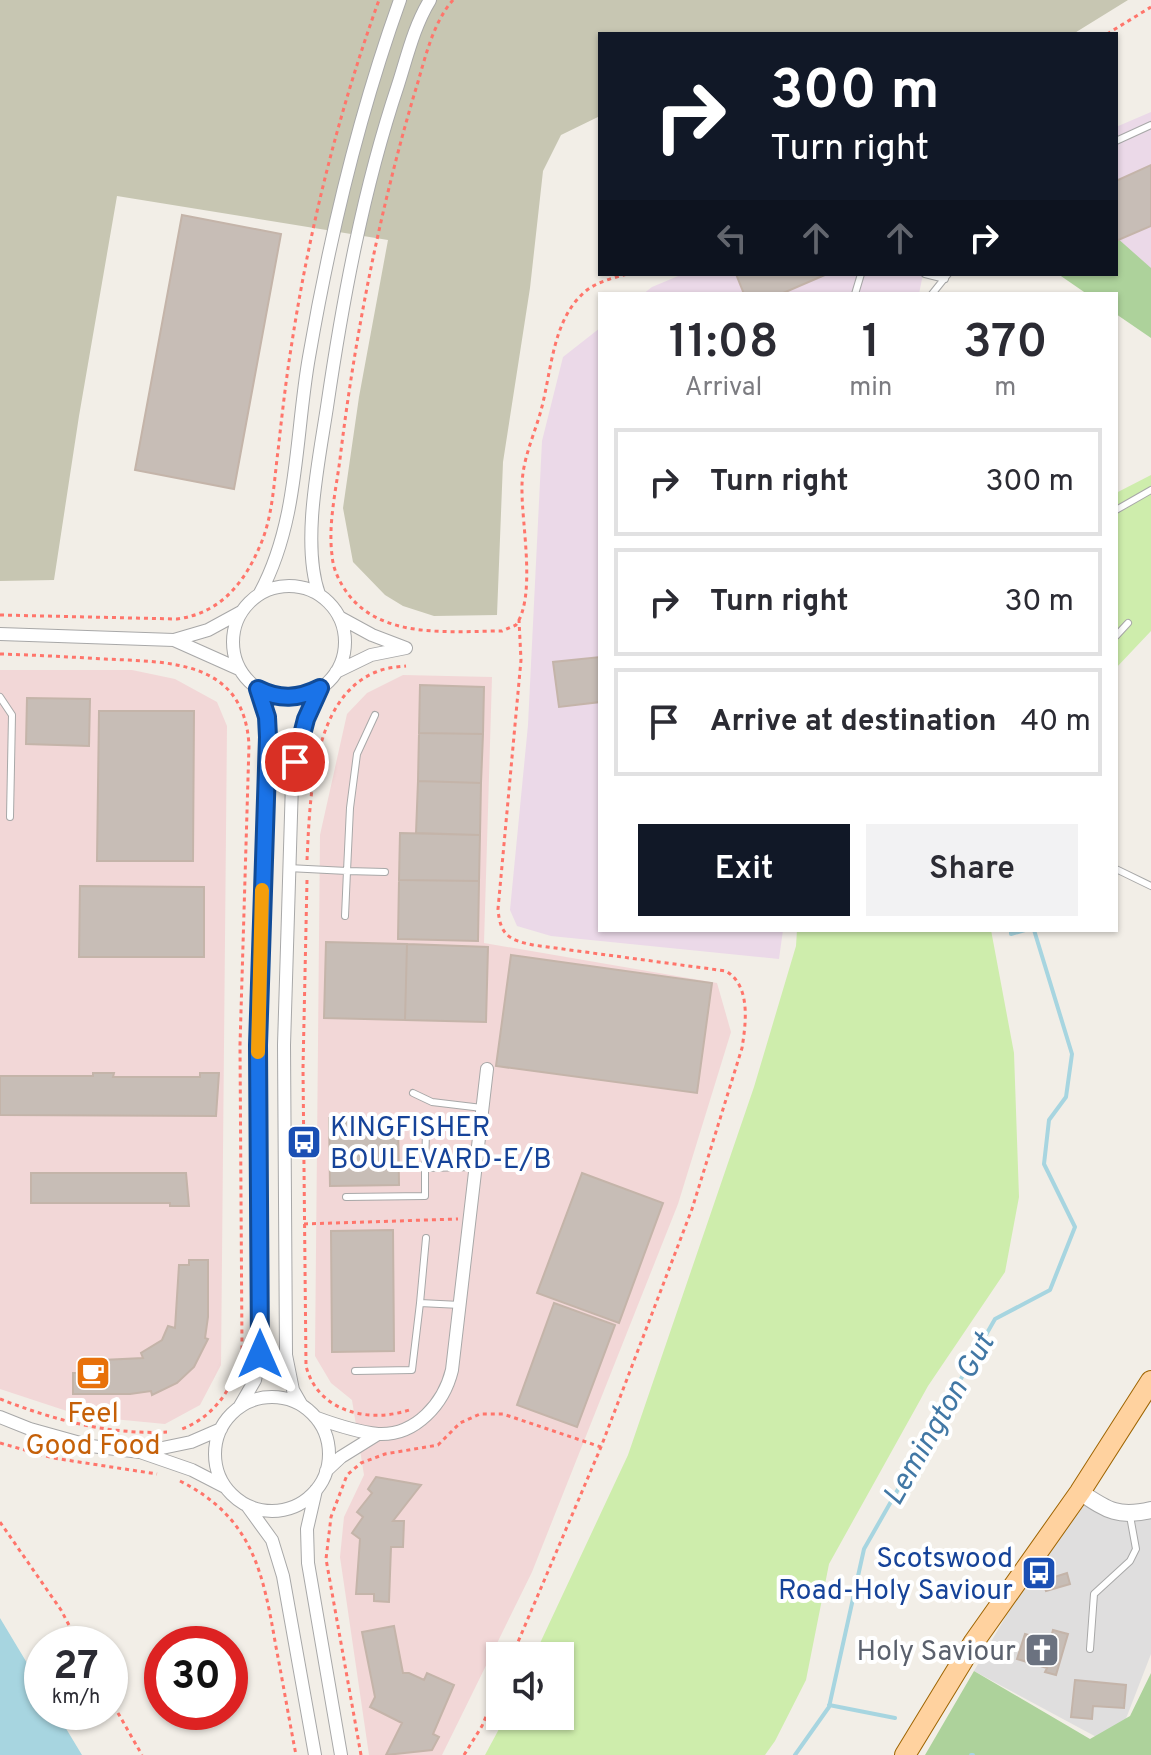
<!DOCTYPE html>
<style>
body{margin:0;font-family:Overpass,sans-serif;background:#f2f2f3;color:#2b2b33;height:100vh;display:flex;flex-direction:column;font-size:30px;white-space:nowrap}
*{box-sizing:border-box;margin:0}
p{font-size:26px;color:#7c7c81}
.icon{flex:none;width:44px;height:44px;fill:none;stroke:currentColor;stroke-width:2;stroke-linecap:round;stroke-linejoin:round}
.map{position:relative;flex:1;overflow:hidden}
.drawer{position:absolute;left:598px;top:292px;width:520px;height:640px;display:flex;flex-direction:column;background:#fff;border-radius:0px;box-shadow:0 2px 6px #0004}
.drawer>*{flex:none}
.guide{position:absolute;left:598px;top:32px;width:520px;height:244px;border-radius:0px;box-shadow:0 2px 6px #0004;background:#111827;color:#fff;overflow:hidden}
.tools{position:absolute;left:486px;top:1642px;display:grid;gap:16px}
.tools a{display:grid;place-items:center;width:88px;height:88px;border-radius:0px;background:#fff;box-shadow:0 2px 6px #0004;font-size:40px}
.speed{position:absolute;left:24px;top:1626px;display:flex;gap:16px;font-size:40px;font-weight:700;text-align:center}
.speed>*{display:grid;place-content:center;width:104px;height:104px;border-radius:50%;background:#fff;box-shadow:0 2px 6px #0004;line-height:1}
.speed small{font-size:20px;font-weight:400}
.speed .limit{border:12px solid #d22;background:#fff;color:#111}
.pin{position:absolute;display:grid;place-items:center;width:68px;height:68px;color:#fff;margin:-34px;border:4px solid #fff;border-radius:50%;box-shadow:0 2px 8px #0007}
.me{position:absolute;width:88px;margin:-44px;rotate:0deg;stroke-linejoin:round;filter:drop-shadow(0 0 6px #0008)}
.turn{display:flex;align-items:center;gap:28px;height:168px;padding:0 40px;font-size:36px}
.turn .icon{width:104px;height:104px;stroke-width:2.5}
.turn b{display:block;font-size:56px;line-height:68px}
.lanes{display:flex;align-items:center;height:76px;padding:0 40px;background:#0003;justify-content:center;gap:40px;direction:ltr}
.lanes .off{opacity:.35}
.eta{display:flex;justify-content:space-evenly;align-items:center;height:136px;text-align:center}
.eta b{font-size:48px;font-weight:600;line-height:56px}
.button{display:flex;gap:16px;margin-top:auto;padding:16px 40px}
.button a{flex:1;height:92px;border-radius:0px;background:#111827;color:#fff;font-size:32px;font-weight:600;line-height:92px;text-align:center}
.button a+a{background:#f2f2f3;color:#2b2b33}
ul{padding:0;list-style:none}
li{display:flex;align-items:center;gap:24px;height:108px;margin:0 16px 12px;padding:0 24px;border:4px solid #e1e1e2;border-radius:0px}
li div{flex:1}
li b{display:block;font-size:30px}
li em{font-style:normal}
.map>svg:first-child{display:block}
.residential{fill:#dfdede}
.commercial{fill:#f2d7d7}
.industrial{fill:#ebd9e8}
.construction{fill:#c7c6b2}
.grass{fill:#ceedac}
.forest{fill:#add29b}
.water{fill:#a7d5e0}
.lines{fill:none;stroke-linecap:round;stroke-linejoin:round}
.stream{stroke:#a7d5e0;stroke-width:4}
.building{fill:#c7bdb6;stroke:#c4b4a9;stroke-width:2}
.service-casing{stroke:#a8a8a8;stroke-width:8}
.minor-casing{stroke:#a8a8a8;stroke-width:14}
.tertiary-casing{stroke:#a8a8a8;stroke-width:18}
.primary-casing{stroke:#9e6400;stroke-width:22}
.path{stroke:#ff756b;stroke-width:3;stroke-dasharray:4 4;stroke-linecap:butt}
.service{stroke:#fff;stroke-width:6}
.minor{stroke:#fff;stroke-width:12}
.tertiary{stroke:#fff;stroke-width:16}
.primary{stroke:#ffd29f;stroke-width:20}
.route-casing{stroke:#114b97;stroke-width:20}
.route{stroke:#1a73e8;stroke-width:14}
.slow{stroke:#f59e0b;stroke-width:14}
.labels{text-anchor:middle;stroke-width:8;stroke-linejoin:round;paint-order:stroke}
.transit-label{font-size:28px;fill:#164399;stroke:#fff;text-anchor:start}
.food-label{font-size:28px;fill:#c56008;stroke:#fff}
.worship-label{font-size:28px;fill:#5b616d;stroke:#fff;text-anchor:end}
.water-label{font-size:30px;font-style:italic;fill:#4278a5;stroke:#fff}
</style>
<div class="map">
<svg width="1151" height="1755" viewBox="0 0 1151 1755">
<rect width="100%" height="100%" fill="#f2eee7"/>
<path class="residential" d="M1079,1491L1116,1513L1151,1501V1654L1115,1747L974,1671Z"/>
<path class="commercial" d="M0,670H132L175,679L217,702L227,726L221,1365L200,1405L165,1424L82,1416L0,1389Z
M403,675L492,677L484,943L717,983L731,1032L678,1204L532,1572L442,1755H369L340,1557L344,1517L364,1475L352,1400L331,1383L315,1356L320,835L347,714L367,693Z"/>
<path class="industrial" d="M1151,112V294L1116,263V127Z
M683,274H923L919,294H643L652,287Z
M600,328V930H783L779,959L551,936L517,926L510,910L528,725L542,441L563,357Z"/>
<path class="construction" d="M0,0H1128L1073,34H600V116L561,135L543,171L530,288L503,462L497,615L434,616L403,606L385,595L353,562L343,508L359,397L388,240L117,196L79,416L54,580L0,581Z"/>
<path class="grass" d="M1151,475V631L1116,668V493Z
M797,930H991L1014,1053L1019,1197L1005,1272L928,1386L829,1564L806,1680L775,1741L765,1755H485L506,1716H560V1656H534L628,1455L754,1087L796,946Z"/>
<path class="forest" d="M1116,237L1151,268V338L1116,314V294H1087L1058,274H1116Z
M974,1671L1090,1739L1130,1716L1151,1673V1755H925Z"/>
<path class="water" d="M0,1618L42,1688V1712H56L82,1755H0Z"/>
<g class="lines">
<path class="stream" d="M1011,930V934L1025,930
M829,1705L895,1718
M795,1755L829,1707L864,1549L995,1319L1050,1290L1075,1227L1044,1164L1049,1120L1066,1097L1072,1054L1034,930
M971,1755H973"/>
</g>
<path class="building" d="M1151,165V226L1116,241V181Z
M182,215L281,234L234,489L135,470Z
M736,274H827L781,294H744Z
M600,657V702L559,707L553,662Z
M420,685L484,687L483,734L419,733Z
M27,698L90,699L89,746L26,744Z
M99,711H194L193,861H97Z
M419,733L483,734L481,783L418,781Z
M418,781L481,783L480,835L416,833Z
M400,833L480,835L479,881L399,880Z
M399,880L479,881L478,941L398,939Z
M80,886L204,887V957H79Z
M326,942L407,944L405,1020L324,1018Z
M407,944L488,947L486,1022L405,1020Z
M511,955L712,983L697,1093L496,1066Z
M93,1073H114L113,1077H200V1073H219L216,1116L0,1115V1076H93Z
M398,1117L399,1185L330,1186L329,1118Z
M31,1173H186L189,1206H170V1203H31Z
M582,1173L663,1203L619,1323L537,1293Z
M393,1230L394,1351L332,1352L331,1231Z
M189,1260H208V1317L205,1338L208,1339L194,1367L177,1383L152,1395L151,1391L130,1394H73V1373H82V1361L143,1358L141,1353L162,1340L168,1326L175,1328L179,1265H189Z
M554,1303L615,1325L577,1427L517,1405Z
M376,1477L421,1485L393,1521H404L403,1547H391L389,1602L374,1601V1594H356L360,1539L352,1533L363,1517L357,1512L372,1493L368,1489Z
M1067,1573L1070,1584L1046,1591L1042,1581Z
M394,1626L403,1673H409L424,1680L427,1673L454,1685L433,1734L439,1737L432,1750L386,1755L402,1723L370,1707L375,1697L362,1632Z
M1053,1630L1068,1634L1056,1675L1045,1672L1047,1668L1017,1659L1025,1634L1050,1641Z
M1075,1680L1126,1685L1124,1708L1093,1706L1092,1719L1071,1717Z"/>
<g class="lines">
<g class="service-casing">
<path id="service" d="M1116,141L1151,125
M925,274L945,279
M855,294L861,274
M932,294L948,274
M1116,510L1151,490
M1116,636L1128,623
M0,697L12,715L10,817
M288,868L347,871L350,808L357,754L375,715
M1116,869L1151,886
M345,916L347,871L385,872
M413,1093L432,1102L482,1108
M425,1168L426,1131
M346,1197L425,1196V1168L475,1167
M426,1238L420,1303L460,1305
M355,1371L412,1370L420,1303
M1090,1649L1094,1594L1130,1561L1136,1549L1130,1516"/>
</g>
<g class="minor-casing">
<path id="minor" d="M233 642a56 56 0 1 1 112 0a56 56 0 1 1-112 0Z
M260,593C299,521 295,436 309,357C330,235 358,117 400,0
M319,594C301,544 319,460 327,407C343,298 363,190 398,85C407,57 414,26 430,0
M0,634L174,640L208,630L241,612
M174,640L239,669
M336,672L371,655L406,648L372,635L339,617
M215 1454a57 57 0 1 1 114 0a57 57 0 1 1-114 0Z
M301,1404L293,1390L286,1355L284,1045L292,783C296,749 306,719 320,688
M240,1406L255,1380L260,1354L258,1045L268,737L267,717L258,689
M0,1417L30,1429L91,1446L140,1452L192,1470L225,1487
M317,1418C336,1425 358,1432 378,1434C416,1436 444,1403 452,1370L487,1069
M143,1452L191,1442L221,1429
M326,1471L341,1457L378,1434
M316,1490L307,1529L308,1563L341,1755
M248,1507L272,1540L283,1576L315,1755"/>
</g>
<g class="tertiary-casing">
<path id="tertiary" d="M1080,1492C1107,1510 1118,1518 1151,1510"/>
</g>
<g class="primary-casing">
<path id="primary" d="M905,1755L974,1642L1080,1492L1151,1381"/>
</g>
<path class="path" d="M453,0C431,25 424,64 414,95C379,214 355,335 340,459C336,490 328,524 332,555C333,570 340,583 348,594C383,640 452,631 502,631L516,625C536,597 522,525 522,492C521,463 532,441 540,414C552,373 551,319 587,290C599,281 614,278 627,274
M1107,34L1151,7
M0,615L177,619C222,613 246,581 262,541C273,513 274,481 278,451C282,415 286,379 292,342C310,226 339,111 379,0
M0,654C35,655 70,657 105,659C170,662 244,660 249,745L240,1045L242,1348C237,1384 215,1418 179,1430
M307,860C310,802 311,698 376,672C385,668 396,667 406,666
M307,880L303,1068L306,1366C318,1413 371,1424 412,1409
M460,1113L459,1119L467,1127
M304,1224L458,1219
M0,1399C54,1420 109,1435 167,1432
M0,1443L53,1458L157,1474
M180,1481C253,1518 263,1572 276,1647C283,1683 289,1719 296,1755
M0,1522L61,1610L79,1644
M512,1656L601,1447L692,1209L742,1048C746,1023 751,986 726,971L533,945C509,940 500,935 498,909L521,660L519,620
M110,1699L142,1755
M361,1755L326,1559L331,1517L347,1475L361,1463L385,1454L438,1445L460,1423L480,1414H503L601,1447
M464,1755L482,1726L500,1684"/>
<use href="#service" class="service"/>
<use href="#minor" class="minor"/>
<use href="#tertiary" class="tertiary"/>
<use href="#primary" class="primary"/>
</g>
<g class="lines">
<g class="route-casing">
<path id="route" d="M260,1354L258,1045L268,737L267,717L258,689C280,700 298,699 320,688L306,719L295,762"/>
</g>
<use href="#route" class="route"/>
<path class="slow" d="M258,1052L262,890"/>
</g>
<defs>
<g id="bus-square" transform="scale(1.8)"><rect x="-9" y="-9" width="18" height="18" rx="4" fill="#1a4fb4" stroke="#fff"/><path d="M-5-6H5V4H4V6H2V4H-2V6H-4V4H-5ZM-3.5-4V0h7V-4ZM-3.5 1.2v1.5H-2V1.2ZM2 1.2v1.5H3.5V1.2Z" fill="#fff"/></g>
<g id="cafe-square" transform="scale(1.8)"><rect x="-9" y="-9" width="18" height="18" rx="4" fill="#e8710a" stroke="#fff"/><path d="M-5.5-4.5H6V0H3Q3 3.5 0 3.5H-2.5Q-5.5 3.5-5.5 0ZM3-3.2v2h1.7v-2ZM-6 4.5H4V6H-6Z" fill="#fff"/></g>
<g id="church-square" transform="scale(1.8)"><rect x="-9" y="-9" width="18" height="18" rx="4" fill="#6b7280" stroke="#fff"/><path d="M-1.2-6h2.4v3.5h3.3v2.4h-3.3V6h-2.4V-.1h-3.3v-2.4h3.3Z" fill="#fff"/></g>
</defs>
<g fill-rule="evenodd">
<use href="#bus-square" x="304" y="1142"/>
<use href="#cafe-square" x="93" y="1373"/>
<use href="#bus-square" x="1039" y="1573"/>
<use href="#church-square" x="1042" y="1650"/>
</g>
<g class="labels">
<g class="transit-label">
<text x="330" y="1136">KINGFISHER<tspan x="330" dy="32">BOULEVARD-E/B</tspan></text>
<text x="1013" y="1567" text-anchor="end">Scotswood<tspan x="1013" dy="32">Road-Holy Saviour</tspan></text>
</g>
<g class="food-label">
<text x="93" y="1422">Feel<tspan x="93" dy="32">Good Food</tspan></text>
</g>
<g class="worship-label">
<text x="1016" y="1660">Holy Saviour</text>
</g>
<g class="water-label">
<text transform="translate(938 1419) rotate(-60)" y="10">Lemington Gut</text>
</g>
</g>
</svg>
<div class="tools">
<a><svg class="icon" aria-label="sound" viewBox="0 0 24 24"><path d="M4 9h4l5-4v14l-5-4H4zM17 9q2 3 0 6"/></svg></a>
</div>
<div class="speed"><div>27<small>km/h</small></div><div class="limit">30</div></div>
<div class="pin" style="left:295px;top:762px;background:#d93025"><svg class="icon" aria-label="arrive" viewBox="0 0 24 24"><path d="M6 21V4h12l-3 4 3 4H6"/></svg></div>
<svg class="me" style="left:260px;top:1354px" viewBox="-20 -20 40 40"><path d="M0-17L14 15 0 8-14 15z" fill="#1a73e8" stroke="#fff" stroke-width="4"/></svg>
<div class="guide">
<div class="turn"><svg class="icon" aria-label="right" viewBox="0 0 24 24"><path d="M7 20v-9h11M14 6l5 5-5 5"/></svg><div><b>300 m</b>Turn right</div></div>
<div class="lanes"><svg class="icon off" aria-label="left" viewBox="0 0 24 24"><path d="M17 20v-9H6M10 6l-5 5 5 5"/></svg><svg class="icon off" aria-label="ahead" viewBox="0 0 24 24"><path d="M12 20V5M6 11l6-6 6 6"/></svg><svg class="icon off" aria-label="ahead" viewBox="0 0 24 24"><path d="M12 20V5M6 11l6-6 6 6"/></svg><svg class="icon" aria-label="right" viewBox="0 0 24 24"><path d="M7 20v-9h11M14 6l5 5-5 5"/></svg></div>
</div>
<section class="drawer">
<div class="eta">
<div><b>11:08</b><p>Arrival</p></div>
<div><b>1</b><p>min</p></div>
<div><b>370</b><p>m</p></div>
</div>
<ul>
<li><svg class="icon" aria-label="right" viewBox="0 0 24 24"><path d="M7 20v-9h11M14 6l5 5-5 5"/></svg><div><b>Turn right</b></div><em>300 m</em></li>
<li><svg class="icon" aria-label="right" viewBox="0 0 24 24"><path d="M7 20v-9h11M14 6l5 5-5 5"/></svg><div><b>Turn right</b></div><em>30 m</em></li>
<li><svg class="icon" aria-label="arrive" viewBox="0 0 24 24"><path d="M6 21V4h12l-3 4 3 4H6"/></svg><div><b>Arrive at destination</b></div><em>40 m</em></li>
</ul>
<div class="button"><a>Exit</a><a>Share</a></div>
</section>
</div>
